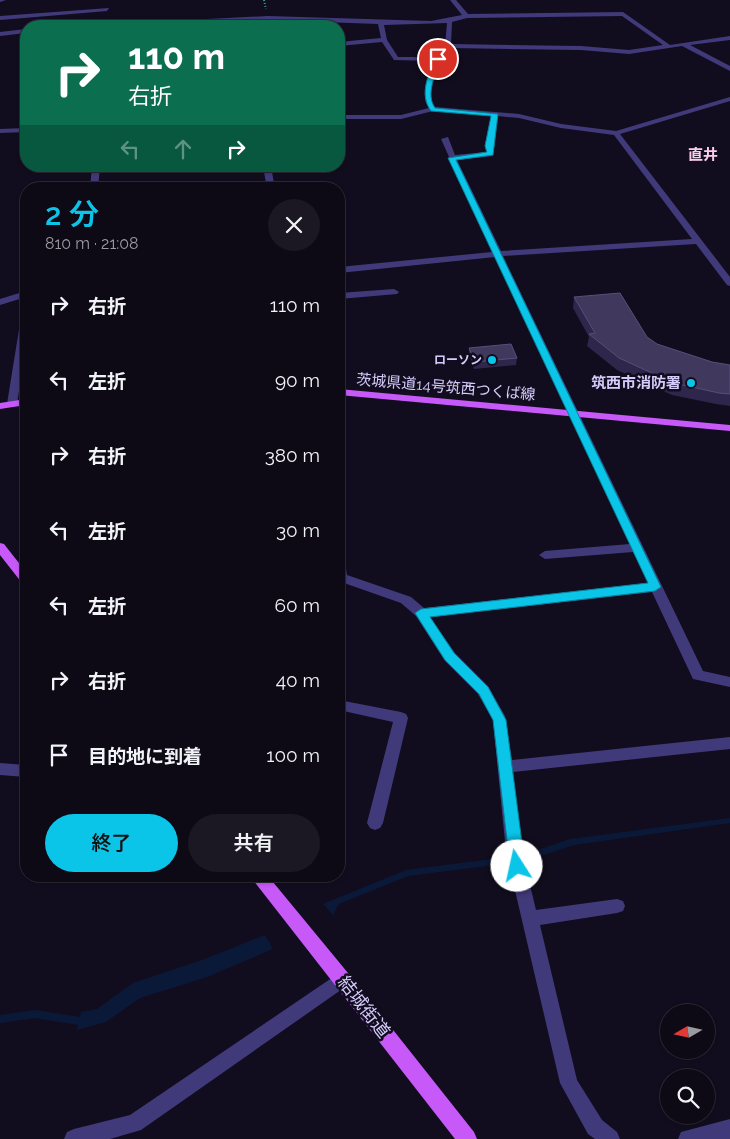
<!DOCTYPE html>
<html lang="ja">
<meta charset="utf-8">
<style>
body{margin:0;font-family:Raleway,"Noto Sans JP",sans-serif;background:#1b1823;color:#f1f3f6;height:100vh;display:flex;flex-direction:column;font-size:19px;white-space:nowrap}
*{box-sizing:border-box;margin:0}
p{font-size:16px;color:#9a9aa1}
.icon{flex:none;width:28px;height:28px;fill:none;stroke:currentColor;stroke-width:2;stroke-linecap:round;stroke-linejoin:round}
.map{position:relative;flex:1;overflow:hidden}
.panel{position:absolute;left:20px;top:182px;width:325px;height:700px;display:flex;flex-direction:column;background:#0d0a16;border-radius:20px;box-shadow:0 1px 4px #0004,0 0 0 1px #2d2b35}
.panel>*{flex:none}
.banner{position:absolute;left:20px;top:20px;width:325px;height:152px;border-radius:20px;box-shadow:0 1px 4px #0004,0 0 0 1px #2d2b35;background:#0b6e4f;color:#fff;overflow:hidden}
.needle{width:32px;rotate:261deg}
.controls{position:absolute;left:660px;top:1004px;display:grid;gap:10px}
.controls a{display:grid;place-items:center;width:55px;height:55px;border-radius:50%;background:#0d0a16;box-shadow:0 1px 4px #0004,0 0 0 1px #2d2b35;font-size:25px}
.pin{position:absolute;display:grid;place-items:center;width:42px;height:42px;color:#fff;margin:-21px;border:2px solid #fff;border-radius:50%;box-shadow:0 1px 5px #0007}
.me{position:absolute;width:55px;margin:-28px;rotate:350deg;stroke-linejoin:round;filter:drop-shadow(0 0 4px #0008)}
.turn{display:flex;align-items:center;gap:18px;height:105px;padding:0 25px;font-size:22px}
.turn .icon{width:65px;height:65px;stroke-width:2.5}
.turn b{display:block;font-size:35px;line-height:42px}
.lanes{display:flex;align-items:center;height:48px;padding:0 25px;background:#0003;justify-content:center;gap:25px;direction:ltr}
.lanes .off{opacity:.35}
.round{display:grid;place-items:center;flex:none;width:52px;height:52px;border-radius:26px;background:#1b1823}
.head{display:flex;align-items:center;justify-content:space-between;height:85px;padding:0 25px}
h1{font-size:30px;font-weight:600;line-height:38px;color:#0bc5e9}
.primary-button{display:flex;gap:10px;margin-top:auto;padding:10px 25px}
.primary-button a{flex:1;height:58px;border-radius:30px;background:#0bc5e9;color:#111;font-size:20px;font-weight:600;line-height:58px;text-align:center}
.primary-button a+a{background:#1b1823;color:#f1f3f6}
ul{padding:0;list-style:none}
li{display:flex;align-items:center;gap:15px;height:75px;padding:0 25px}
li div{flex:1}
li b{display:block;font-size:19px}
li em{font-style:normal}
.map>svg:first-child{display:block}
.water{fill:#0b1939}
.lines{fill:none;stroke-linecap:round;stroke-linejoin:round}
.stream{stroke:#0b1939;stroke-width:8}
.path{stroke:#33a9aa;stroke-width:2;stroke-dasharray:1 2;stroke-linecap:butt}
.minor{fill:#413a7a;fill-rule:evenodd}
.major{fill:#c659f7;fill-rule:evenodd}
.wall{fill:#2f264b}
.building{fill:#41385e;stroke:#584f77}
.route{fill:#0bc5e9;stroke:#078097}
.poi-dot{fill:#0bc5e9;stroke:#110d1e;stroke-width:2}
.labels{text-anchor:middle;stroke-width:5;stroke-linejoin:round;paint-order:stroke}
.far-poi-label{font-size:12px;font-weight:bold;fill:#d5ccfc;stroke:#110d1e;text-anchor:end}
.far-quarter-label{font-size:15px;font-weight:bold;fill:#fdcee9;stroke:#110d1e}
.poi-label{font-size:15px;font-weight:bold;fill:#d5ccfc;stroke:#110d1e;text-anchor:end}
.street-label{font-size:15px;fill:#d5ccfc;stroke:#110d1e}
.near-street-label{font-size:18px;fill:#d5ccfc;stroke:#110d1e}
</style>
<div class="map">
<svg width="730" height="1139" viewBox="0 0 730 1139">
<rect width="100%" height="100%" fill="#110d1e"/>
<path class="water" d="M730,818V823L574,845L526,861L408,876L339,904L333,915L323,904L406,870L523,855L570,839Z
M265,935L273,949L207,977L140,998L106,1022L77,1030L81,1012L97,1009L133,983L202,960Z"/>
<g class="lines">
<path class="stream" d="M0,1019L35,1014L79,1021L87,1019"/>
<path class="path" d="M264,0L266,9"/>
<path class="minor" d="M0,0H6L0,2Z
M450,0H456L468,14L623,12L670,45L730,36V40L690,45L730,66V71L682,46L629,54L581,50L450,48C439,62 423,90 435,107L519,114L561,124L616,131L730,97V101L620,134L730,277V286L727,285L696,244L503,256L703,671L730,677V687L693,679L652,592L430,617L455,653L488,686L505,716L512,760L730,737V749L513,772L522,852L536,910L617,899L623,901L625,906L623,911L617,913L540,925L577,1080L602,1120L617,1132L620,1139H595L588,1134L560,1083L506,852L493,720L478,694L445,661L416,616L401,603L344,583L339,586V558L345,562L347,575L411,597L424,608L648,583L633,552L545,559L539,555L545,551L630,544L495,257L339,273V267L492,252L441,139L448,137L455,155L486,152L485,146L491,116L433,111L401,119H339V115H401L429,108C419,94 429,76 434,61L394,60L382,42L339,46V42L381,38L378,24L268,20L106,26L109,24L268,16L431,21L462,15ZM622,16L663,45L629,50L581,46L451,44L452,22L467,18ZM447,23L445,46L436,57H398L387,40L384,25ZM498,116L519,118L561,128L614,135L692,239L501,251L457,160L493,156Z
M109,8L107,11L0,20V16Z
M26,29V33L0,36V32Z
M26,128V132L0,133V129Z
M92,166H100L98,189H90Z
M263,166H271L275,189H267Z
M23,204H26V218H24L20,216Z
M394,289L399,292L397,294L339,299V293Z
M26,291V297L0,305V299Z
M26,314V346L17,404L12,407L7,404L21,317Z
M339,700L401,712L406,714L408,718L383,823L380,828L375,830L370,828L367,823L393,722L339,710Z
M0,763L26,765V777L0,775Z
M342,971L348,973L351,979L348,985L141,1130L110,1139H64L67,1132L74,1129L130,1115Z
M730,1119V1139H678L681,1132Z"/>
<path class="major" d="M339,389L730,425V431L339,395Z
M26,399V405L0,409V403Z
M0,543L4,544L26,572V584L22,583L0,555Z
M250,876H268L348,973L474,1132L477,1139H455Z"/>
</g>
<path class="wall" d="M574,297L647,337L657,344L712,362L730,365V406L716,404L672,395L617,370L587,346L589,337L573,308Z
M469,348L517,358L516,365L474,369L469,355Z"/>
<path class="building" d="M620,293L647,337L657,344L712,362L730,365V394L719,393L674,383L619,358L589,334L595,333L574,297Z
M511,344L517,358L475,362L469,348Z"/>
<path class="route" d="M436,58L441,59C436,73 425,94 435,108L498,114L493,155L456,160L661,587L655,591L430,617L454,653L488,687L506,720L525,866L523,870L517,872L512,870L510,866L493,720L479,694L445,660L415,613L421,609L648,583L448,158L487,152L485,146L491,116L431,111C419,95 428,74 436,58Z"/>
<g class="poi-dot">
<circle cx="492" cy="360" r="5"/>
<circle cx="691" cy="383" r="5"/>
</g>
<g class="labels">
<g class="far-poi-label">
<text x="482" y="364">ローソン</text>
</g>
<g class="far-quarter-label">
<text x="703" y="160">直井</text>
</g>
<g class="poi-label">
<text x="681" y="388">筑西市消防署</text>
</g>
<g class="street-label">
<text transform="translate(446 387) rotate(5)" y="5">茨城県道14号筑西つくば線</text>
</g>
<g class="near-street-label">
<text transform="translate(364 1007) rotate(52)" y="6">結城街道</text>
</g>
</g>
</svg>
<div class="controls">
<a><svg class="needle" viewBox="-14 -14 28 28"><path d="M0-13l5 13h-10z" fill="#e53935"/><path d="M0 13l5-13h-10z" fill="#9a9aa1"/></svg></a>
<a><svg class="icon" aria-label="search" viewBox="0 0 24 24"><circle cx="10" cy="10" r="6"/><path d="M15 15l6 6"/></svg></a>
</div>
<div class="pin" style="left:438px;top:59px;background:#d93025"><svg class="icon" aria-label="arrive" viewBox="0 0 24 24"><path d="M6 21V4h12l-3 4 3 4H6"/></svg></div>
<svg class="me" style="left:517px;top:866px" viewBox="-20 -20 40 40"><circle r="19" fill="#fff"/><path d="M0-13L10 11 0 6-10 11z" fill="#0bc5e9"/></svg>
<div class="banner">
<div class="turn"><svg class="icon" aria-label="right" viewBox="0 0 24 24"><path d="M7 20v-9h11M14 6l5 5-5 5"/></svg><div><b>110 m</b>右折</div></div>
<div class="lanes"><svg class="icon off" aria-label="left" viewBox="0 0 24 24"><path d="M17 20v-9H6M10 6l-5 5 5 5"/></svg><svg class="icon off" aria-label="ahead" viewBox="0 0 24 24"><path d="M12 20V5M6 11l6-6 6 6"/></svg><svg class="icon" aria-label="right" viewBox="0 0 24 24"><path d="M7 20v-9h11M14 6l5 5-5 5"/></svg></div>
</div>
<section class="panel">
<div class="head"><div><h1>2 分</h1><p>810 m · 21:08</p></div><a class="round"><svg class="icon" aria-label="close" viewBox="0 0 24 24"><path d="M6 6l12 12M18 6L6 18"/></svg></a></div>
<ul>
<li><svg class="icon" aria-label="right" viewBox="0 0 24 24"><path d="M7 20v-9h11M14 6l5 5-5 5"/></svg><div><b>右折</b></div><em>110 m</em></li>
<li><svg class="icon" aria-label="left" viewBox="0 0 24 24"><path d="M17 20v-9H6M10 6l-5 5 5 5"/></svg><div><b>左折</b></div><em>90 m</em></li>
<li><svg class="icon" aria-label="right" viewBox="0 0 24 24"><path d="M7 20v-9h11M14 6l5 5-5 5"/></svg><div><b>右折</b></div><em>380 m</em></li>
<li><svg class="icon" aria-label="left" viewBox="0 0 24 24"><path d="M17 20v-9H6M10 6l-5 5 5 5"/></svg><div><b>左折</b></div><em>30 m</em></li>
<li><svg class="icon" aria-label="left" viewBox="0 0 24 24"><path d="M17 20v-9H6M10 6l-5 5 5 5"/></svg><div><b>左折</b></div><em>60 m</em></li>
<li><svg class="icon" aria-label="right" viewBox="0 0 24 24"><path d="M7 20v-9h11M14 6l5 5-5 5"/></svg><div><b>右折</b></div><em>40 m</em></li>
<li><svg class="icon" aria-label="arrive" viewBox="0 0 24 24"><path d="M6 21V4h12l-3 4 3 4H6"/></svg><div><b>目的地に到着</b></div><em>100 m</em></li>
</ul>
<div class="primary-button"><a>終了</a><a>共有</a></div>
</section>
</div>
